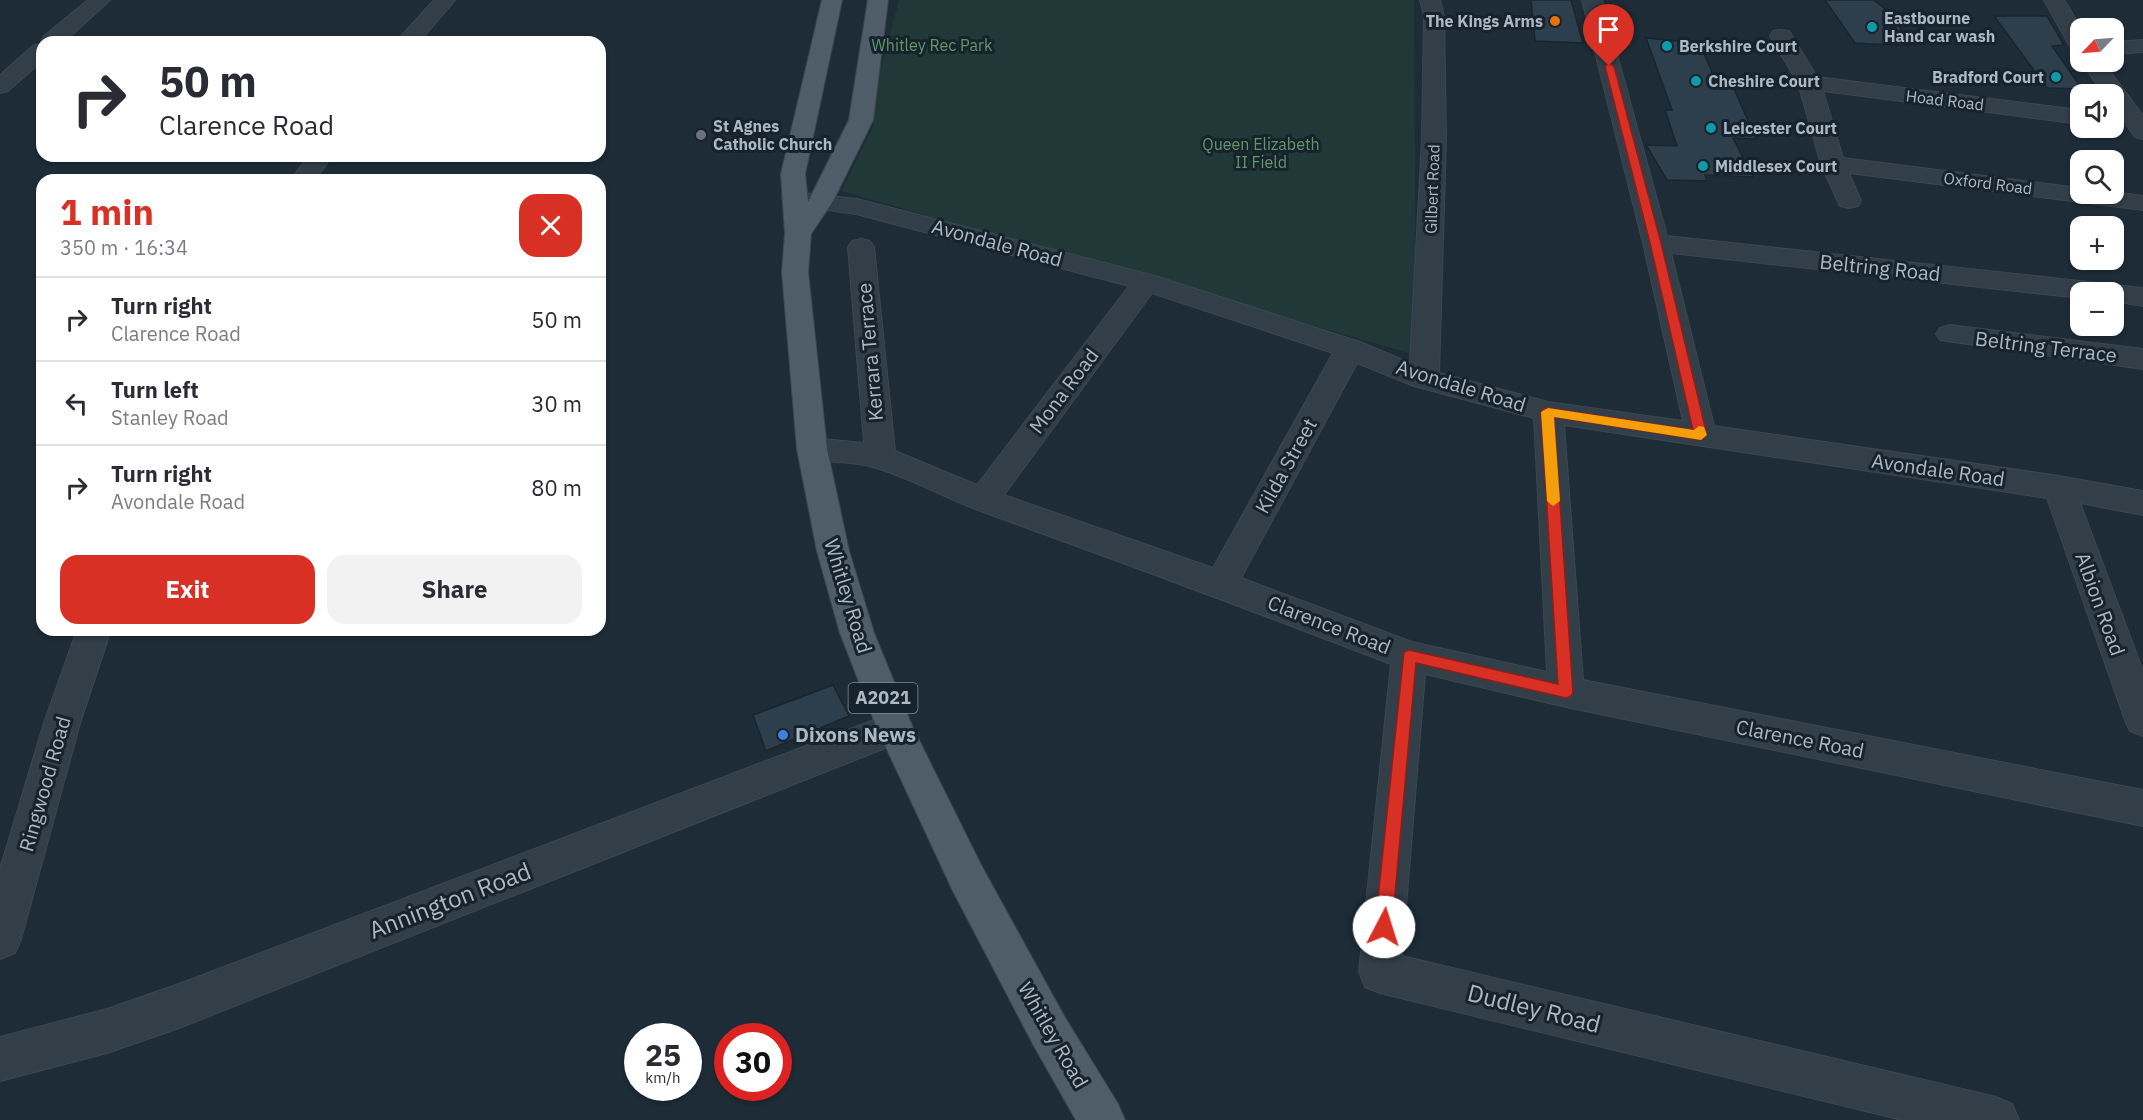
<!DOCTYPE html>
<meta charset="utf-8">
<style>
body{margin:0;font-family:"IBM Plex Sans",sans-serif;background:#f2f2f3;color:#2b2b33;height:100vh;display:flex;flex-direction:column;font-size:22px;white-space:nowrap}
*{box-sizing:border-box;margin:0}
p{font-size:20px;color:#7c7c81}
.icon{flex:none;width:33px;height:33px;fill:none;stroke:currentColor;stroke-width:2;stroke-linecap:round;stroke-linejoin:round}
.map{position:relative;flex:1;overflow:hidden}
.panel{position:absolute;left:36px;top:174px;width:570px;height:462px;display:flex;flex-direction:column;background:#fff;border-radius:18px;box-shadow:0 2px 4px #0004}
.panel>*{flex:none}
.banner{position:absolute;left:36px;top:36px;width:570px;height:126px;border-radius:18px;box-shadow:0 2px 4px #0004;background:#fff;color:#2b2b33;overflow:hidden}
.needle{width:39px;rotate:245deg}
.buttons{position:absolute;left:2070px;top:18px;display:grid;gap:12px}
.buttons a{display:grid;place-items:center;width:54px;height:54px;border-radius:12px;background:#fff;box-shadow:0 2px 4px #0004;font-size:30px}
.speed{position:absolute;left:624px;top:1023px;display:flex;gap:12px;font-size:30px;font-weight:700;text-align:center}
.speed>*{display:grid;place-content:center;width:78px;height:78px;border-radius:50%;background:#fff;box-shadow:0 2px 4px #0004;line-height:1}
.speed small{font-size:15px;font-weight:400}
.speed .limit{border:9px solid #d22;background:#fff;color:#111}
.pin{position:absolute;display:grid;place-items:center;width:51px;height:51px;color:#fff;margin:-62px -26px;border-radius:50% 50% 50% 0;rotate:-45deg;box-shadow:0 0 6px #0007}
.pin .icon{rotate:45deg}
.me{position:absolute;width:66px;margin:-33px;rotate:5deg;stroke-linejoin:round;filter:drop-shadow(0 0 4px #0008)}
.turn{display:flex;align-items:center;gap:21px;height:126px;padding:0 24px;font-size:27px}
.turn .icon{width:78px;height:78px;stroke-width:2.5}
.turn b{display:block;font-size:42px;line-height:51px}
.round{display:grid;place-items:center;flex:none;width:63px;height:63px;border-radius:18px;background:#f2f2f3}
.head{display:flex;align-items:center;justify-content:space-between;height:102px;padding:0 24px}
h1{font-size:36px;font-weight:700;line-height:45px;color:#d93025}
.cta{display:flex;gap:12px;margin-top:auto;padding:12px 24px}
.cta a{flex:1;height:69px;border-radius:18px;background:#d93025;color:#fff;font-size:24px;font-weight:700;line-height:69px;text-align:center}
.cta a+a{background:#f2f2f3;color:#2b2b33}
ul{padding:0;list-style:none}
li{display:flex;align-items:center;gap:18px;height:84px;padding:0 24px;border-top:2px solid #e1e1e2}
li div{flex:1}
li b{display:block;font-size:22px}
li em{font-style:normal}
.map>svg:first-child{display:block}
.green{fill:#203838}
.building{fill:#2d3e4c;stroke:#19252e;stroke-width:1.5}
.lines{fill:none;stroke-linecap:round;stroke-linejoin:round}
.street-casing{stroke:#3b4751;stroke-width:2}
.primary-casing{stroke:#3b4751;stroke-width:2}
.street{fill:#323e48;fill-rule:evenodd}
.primary{fill:#4f5d68;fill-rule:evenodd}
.route{fill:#d93025;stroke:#8d1f18;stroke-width:1.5}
.slow{fill:#f59e0b}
.food-dot{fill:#e8710a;stroke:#17232c;stroke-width:2}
.culture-dot{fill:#0f9aa8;stroke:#17232c;stroke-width:2}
.worship-dot{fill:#6b7280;stroke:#17232c;stroke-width:2}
.shop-dot{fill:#3f7fe0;stroke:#17232c;stroke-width:2}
.labels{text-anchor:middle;stroke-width:6;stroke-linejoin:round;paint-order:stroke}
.far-poi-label{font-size:16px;font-weight:bold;fill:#abb9c5;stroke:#17232c;text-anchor:start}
.far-park-label{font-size:16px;fill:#629668;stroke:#17232c}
.far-street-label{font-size:16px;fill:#abb9c5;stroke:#17232c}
.shield{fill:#17232c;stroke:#7f8c97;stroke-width:1.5}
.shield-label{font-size:18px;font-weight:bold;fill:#abb9c5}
.street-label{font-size:20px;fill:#abb9c5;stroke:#17232c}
.poi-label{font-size:20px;font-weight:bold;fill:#abb9c5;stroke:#17232c;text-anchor:start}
.near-street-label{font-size:24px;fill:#abb9c5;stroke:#17232c}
</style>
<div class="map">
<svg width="2143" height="1120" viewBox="0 0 2143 1120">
<rect width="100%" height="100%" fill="#1e2c37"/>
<path class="green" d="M899,0H1414L1416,355L841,191L873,127L879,77Z"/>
<path class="building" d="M1531,0H1571L1583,43L1535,41Z
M1825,0H1874L1894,16L1909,46L1855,43Z
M1994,16H2047L2064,45L2052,46L2082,89L2047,88Z
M1646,38L1699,43L1714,76L1729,77L1756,139L1733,138L1753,177L1705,175L1707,181L1667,180L1646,145L1677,146L1665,110H1672Z
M833,685L849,716L766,751L753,715Z"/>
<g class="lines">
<g class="street-casing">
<path id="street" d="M88,0H110L64,42H42V61L8,91L0,93V75L34,45L41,44L43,37Z
M434,0H455L419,42H396Z
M1420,0H1440L1444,16L1446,139L1439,373L1548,402L1683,421L1643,243L1582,0H1602L1667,236L2143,288V306L2114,301V292H2080V298L1671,253L1714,426L2059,476L2143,491V515L2080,503L2143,671V736L2130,731L2125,720L2047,498L1564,425L1583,680L2143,790V826L1566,707L1425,674L1402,956L1996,1097L2012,1104L2019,1120H1902L1380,993L1365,987L1359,972L1391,664C1256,612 1122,562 986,513C948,500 912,478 873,467C849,460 824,464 801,457L797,449L801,441L812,438L864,443L848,247L852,241L861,239L870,241L874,247L895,451L977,485L1129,286L856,214L785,204L782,199L785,194L794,192L857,199L1155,276L1360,342L1410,363L1422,139L1424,16ZM1152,293L1333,353L1213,568L1004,495ZM1357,363L1414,386L1534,418L1547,672L1412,642L1241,578Z
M2044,0H2064L2081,28L2080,51L2072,50Z
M1781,30L1789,31L1817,77L2080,110V124L1823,91L1843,158L2080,188V194L2114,192L2143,196V210L1849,173L1861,201L1858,206L1849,208L1840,206L1821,164L1798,83L1770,36L1773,31Z
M2143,40V52L2114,54V42Z
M2081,62H2103L2143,116V139L2135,137L2114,107V94H2104Z
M308,156H332L315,180H291Z
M1950,325L2143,349V369L1940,340L1936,334L1940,328Z
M77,630H111L80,723L21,939L15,953L0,959V869L44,723Z
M895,712L908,717L913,728L908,739L179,1028L107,1053L0,1081V1037L107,1009L179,984Z"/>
</g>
<g class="primary-casing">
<path id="primary" d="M822,0H842L805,174L808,202L849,120L868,0H888L873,120L833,201L811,234L808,272L827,449L849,551L874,633L912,726L981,865L1064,1016L1118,1104L1125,1120H1076L1034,1046L953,891L877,728L840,633L817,551L797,449L782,272L785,234L781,174Z"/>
</g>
<use href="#street" class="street"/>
<use href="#primary" class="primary"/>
</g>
<path class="route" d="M1609,63L1614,66L1661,243L1707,435L1701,440L1554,417L1573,692L1571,696L1566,698L1416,663L1392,927L1390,933L1384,935L1378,933L1375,927L1404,652L1409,650L1558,684L1541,412L1543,409L1548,408L1693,430L1650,243L1605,66Z"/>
<path class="slow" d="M1548,408L1694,430L1699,426L1704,427L1707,435L1701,440L1554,417L1560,501L1553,506L1547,501L1541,412Z"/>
<circle class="food-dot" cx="1555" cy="21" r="6"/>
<g class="culture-dot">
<circle cx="1872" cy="27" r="6"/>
<circle cx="1667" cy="46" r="6"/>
<circle cx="2056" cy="77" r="6"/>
<circle cx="1696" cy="81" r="6"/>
<circle cx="1711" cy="128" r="6"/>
<circle cx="1703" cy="166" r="6"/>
</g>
<circle class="worship-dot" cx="701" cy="135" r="6"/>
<circle class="shop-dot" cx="783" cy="735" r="6"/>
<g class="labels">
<g class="far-poi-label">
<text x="1884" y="24">Eastbourne<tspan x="1884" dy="18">Hand car wash</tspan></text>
<text x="1543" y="27" text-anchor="end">The Kings Arms</text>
<text x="1679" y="52">Berkshire Court</text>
<text x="2044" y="83" text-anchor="end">Bradford Court</text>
<text x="1708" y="87">Cheshire Court</text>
<text x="713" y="132">St Agnes<tspan x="713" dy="18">Catholic Church</tspan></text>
<text x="1723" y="134">Leicester Court</text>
<text x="1715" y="172">Middlesex Court</text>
</g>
<g class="far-park-label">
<text x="932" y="51">Whitley Rec Park</text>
<text x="1261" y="150">Queen Elizabeth<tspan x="1261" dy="18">II Field</tspan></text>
</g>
<g class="far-street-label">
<text transform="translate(1945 100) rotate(7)" y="6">Hoad Road</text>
<text transform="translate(1988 183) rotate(7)" y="6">Oxford Road</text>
<text transform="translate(1432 189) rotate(-88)" y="6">Gilbert Road</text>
</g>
<rect class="shield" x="848.5" y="683" width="69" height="30" rx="4.5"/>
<g class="shield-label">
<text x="883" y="704">A2021</text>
</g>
<g class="street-label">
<text transform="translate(997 243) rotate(15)" y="7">Avondale Road</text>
<text transform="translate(1880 268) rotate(6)" y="7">Beltring Road</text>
<text transform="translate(2046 347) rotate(7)" y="7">Beltring Terrace</text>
<text transform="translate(870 352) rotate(-95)" y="7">Kerrara Terrace</text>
<text transform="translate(1461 386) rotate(17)" y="7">Avondale Road</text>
<text transform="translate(1064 391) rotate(-53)" y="7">Mona Road</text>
<text transform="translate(1286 466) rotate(-61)" y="7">Kilda Street</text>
<text transform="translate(1938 470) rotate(8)" y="7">Avondale Road</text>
<text transform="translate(848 596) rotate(73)" y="7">Whitley Road</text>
<text transform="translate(2100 604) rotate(70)" y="7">Albion Road</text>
<text transform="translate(1329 625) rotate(21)" y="7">Clarence Road</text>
<text transform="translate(1800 739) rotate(11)" y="7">Clarence Road</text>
<text transform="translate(45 784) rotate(-74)" y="7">Ringwood Road</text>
<text transform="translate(1053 1035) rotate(60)" y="7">Whitley Road</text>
</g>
<g class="poi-label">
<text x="795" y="742">Dixons News</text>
</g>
<g class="near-street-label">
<text transform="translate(450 901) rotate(-21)" y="8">Annington Road</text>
<text transform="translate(1534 1009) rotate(14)" y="8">Dudley Road</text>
</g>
</g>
</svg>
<div class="buttons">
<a><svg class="needle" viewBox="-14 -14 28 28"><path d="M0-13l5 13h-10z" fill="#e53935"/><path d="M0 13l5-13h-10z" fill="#7c7c81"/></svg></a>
<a><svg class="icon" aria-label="sound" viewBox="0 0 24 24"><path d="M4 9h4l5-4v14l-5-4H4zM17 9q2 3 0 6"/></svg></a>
<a><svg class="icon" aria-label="search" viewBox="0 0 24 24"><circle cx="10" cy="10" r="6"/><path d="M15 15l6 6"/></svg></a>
<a>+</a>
<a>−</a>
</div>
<div class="speed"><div>25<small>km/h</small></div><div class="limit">30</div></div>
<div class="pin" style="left:1609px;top:66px;background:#d93025"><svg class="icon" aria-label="arrive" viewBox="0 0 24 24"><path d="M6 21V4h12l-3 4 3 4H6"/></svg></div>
<svg class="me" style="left:1384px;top:927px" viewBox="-20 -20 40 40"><circle r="19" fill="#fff"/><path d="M0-13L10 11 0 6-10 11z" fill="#d93025"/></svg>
<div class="banner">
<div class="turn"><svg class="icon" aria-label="right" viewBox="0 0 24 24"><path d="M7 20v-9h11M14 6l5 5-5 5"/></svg><div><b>50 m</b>Clarence Road</div></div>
</div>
<section class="panel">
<div class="head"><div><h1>1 min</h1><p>350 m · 16:34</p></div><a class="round" style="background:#d93025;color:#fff"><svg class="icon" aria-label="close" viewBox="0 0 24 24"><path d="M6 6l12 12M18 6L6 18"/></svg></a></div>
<ul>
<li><svg class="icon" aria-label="right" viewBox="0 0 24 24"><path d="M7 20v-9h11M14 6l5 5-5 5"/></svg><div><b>Turn right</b><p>Clarence Road</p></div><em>50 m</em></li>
<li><svg class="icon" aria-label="left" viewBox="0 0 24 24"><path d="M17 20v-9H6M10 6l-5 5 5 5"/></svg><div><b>Turn left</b><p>Stanley Road</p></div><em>30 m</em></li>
<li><svg class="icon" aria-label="right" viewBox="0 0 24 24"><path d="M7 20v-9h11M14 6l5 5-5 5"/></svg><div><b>Turn right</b><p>Avondale Road</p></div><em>80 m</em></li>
</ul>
<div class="cta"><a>Exit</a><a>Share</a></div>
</section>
</div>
